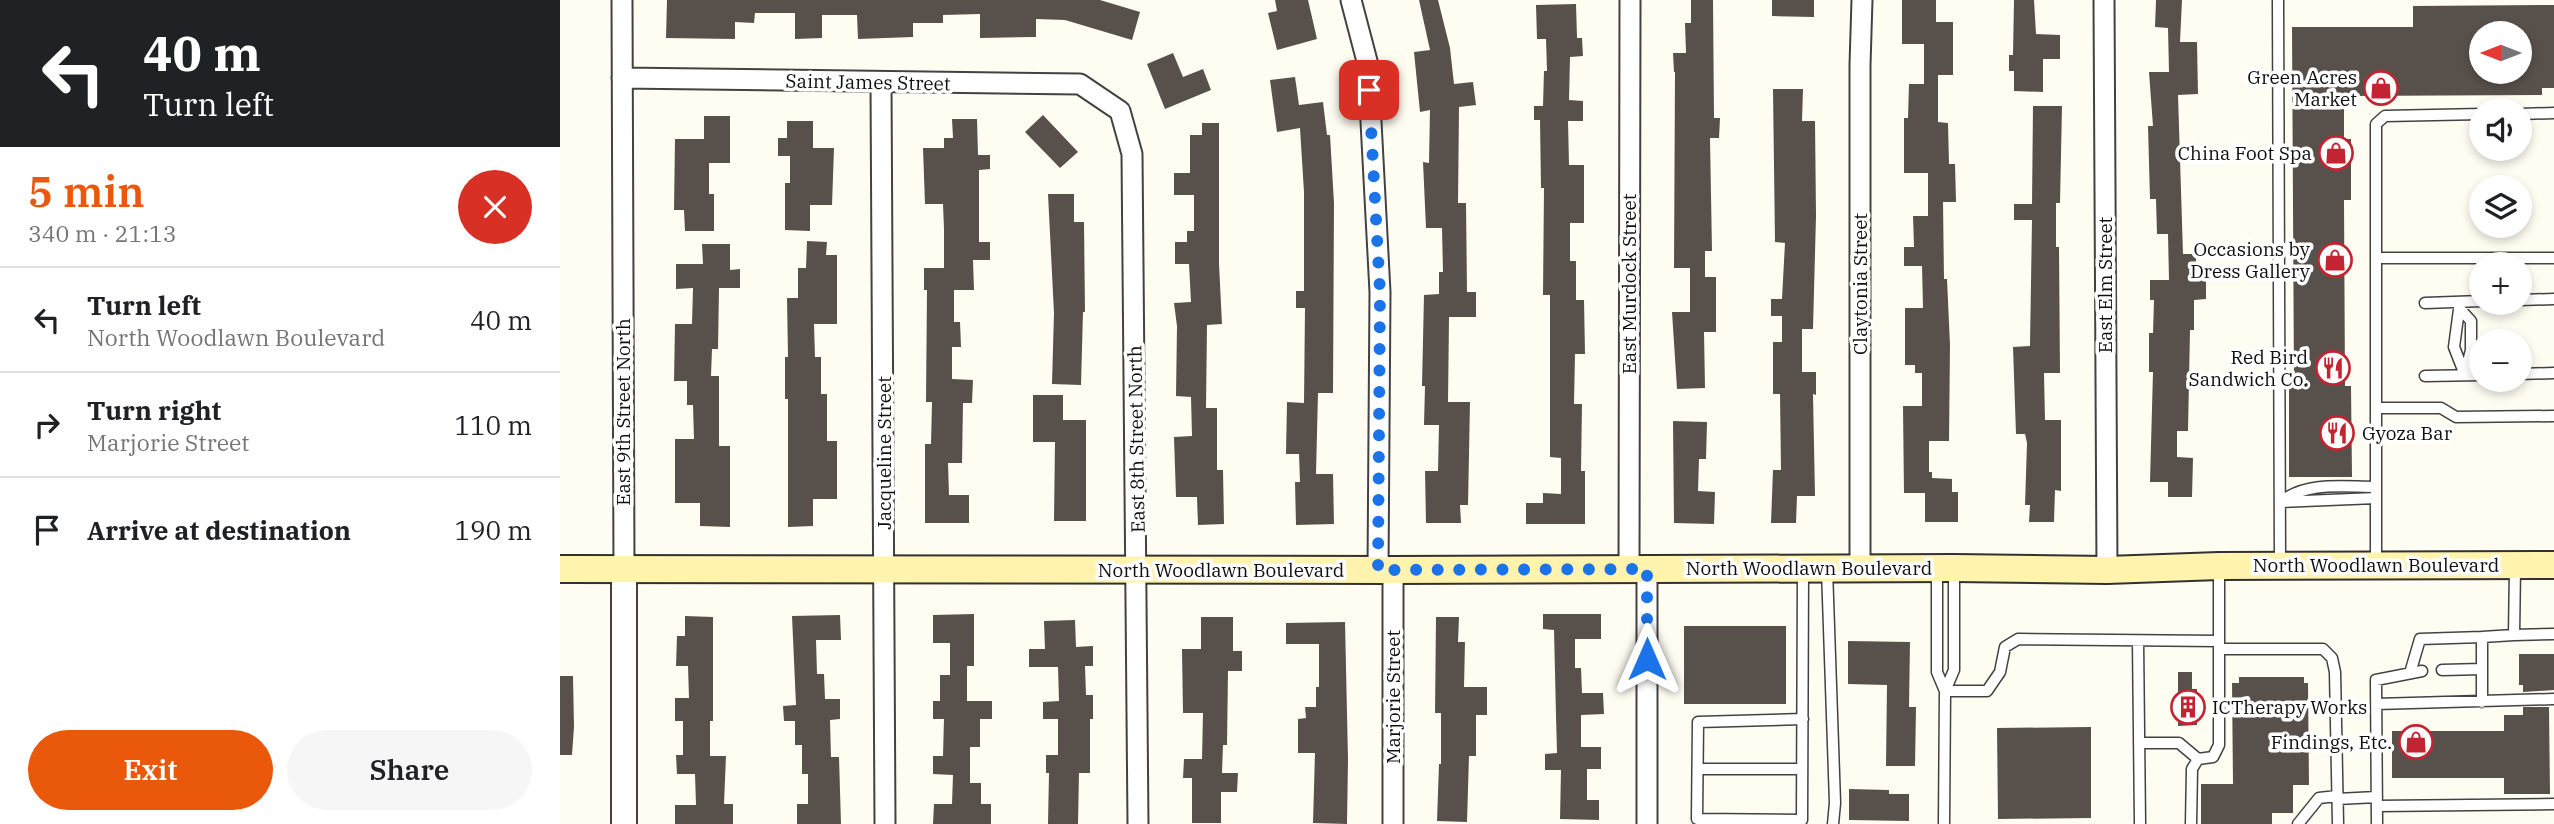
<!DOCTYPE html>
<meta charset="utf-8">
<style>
body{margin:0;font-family:"IBM Plex Serif",serif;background:#f6f6f6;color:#202124;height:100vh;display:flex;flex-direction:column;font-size:26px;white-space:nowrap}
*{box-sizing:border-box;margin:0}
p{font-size:23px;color:#757577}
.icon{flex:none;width:38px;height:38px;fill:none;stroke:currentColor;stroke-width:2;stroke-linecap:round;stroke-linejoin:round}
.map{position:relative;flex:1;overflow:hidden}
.drawer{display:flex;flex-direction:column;background:#fff;width:560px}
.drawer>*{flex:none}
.guide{background:#202124;color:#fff;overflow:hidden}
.needle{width:46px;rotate:270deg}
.controls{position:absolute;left:1909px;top:21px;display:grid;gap:14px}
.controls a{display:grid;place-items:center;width:63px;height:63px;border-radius:50%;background:#fff;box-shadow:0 4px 10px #0003;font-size:35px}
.pin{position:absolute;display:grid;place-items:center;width:60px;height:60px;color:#fff;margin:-30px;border-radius:14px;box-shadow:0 4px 10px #0006}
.me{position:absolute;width:77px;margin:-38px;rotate:0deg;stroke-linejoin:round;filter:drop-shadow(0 0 5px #0008)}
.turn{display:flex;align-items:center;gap:24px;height:147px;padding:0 28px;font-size:32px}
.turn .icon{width:91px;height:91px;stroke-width:2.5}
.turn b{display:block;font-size:49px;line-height:60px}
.round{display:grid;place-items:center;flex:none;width:74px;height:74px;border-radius:37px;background:#f6f6f6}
.overview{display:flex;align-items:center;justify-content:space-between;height:119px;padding:0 28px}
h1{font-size:42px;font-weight:600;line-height:52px;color:#ea580c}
.primary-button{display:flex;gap:14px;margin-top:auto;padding:14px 28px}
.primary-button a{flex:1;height:80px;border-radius:42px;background:#ea580c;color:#fff;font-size:28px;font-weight:600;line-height:80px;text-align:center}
.primary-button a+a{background:#f6f6f6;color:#202124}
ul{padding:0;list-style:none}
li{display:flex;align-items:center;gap:21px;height:105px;padding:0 28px;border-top:2px solid #e0e0e0}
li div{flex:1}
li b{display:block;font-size:26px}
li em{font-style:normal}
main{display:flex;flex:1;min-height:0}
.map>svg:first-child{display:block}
.building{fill:#58504b;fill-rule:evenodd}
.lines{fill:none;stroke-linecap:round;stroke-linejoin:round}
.service-casing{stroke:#424242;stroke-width:13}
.minor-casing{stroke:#424242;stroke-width:23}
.tertiary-casing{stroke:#424242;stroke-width:28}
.secondary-casing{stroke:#313131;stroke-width:30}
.service{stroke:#fff;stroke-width:10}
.minor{stroke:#fff;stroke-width:19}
.tertiary{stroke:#fff;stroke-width:24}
.secondary{stroke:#fff3ad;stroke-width:26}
.route{stroke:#1a73e8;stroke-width:12;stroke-dasharray:0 21.6}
.labels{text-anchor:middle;stroke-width:7;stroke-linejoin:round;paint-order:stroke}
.poi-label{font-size:19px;fill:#0f0f0f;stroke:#fff;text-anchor:end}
.street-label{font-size:19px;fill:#0f0f0f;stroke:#fff}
</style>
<main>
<section class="drawer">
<div class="guide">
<div class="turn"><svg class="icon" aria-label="left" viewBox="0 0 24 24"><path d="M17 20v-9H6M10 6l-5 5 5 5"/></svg><div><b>40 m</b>Turn left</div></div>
</div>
<div class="overview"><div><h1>5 min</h1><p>340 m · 21:13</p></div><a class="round" style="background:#d93025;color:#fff"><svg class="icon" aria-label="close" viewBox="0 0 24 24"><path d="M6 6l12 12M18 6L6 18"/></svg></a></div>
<ul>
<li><svg class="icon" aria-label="left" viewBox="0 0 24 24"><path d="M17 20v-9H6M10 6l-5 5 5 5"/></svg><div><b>Turn left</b><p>North Woodlawn Boulevard</p></div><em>40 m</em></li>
<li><svg class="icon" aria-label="right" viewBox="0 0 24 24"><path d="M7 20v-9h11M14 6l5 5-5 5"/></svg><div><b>Turn right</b><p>Marjorie Street</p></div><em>110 m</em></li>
<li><svg class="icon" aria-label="arrive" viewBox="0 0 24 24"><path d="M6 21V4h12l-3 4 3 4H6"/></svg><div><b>Arrive at destination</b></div><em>190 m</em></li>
</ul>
<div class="primary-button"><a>Exit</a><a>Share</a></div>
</section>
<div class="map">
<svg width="1994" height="824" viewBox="0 0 1994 824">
<rect width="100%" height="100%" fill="#fffcf2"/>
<path class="building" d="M107,0H540L580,12L572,40L505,20L476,19V37L420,38V14L383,15V23H353V37L298,39L297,15H262V38L235,39V13H195L194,23L175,22V39L106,38Z
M715,0H748L757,39L717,50L708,13L717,11Z
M859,0H878L890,48L894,84L913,82L916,105L899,107L898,203H906L907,292H916V317H889L888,402H910L908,505H900L901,523H866L865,471H878L879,425H864L865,386H862L864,295L879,294V272H883L882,228H866L863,162L869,163L870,110L860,112L854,52L870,50Z
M1131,0H1153L1154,118H1160L1159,138H1150L1152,251H1145V277H1156V332H1144L1145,388L1117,389L1112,312H1130V268H1114L1115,72H1114L1113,53H1126L1125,23H1131Z
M1212,0H1254V17L1212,16Z
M1342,0H1376V22H1393V75H1378V122L1388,123L1389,164H1395L1396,202H1383L1384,279H1387L1390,345L1389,441H1369V472H1372V478L1392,479V492H1398V522H1365V493H1344L1343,406H1362V373H1355V365H1345V308H1363L1362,266H1344V247H1354L1353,216H1368V173H1344V118H1348L1349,84H1364V44H1342Z
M1454,0H1474L1476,34L1500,35V59H1483V92L1454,91V71H1449V55H1453Z
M1596,0H1622L1620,42H1637L1638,94L1618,95L1623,254H1636V273H1646V299L1634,300V330H1630L1628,431H1617V457L1633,458L1632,497H1608V482H1590L1593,372H1589V333H1593L1594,300H1590V280H1609L1608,234H1597L1596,199H1590L1588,126H1593L1589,72H1609L1608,28L1595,27Z
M1016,4L1017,38H1022L1023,56L1010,57L1009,100L1023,101V121H1008L1009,165H1024V223H1010V261H1016V300H1024L1025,354H1015L1014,404H1022L1021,471H1025V524H966V503H983V493L1001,494V458L990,457V295H983L984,188H981L980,120H974V106H983L984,71H987L986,39H977L976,5Z
M1994,5V88H1982V95L1784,96V139H1791V200H1784L1785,386H1791L1792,477H1729V384H1734L1732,27H1853V6ZM1922,33H1960V72H1922Z
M613,53L623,77L643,69L651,90L605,109L587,64Z
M735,77L739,105L763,102L767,135H770L774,203L773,393H758L756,474H773L774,524L736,525L735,482H740L739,454H726L727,402L744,403L745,308H736V291H744V192L740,128L717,132L710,80Z
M1213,89H1243L1242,121H1255L1256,216L1253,329H1242V372H1256V395L1253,394L1255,496H1237L1236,523H1211L1213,470H1221L1220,394H1213V342H1222V316H1211V299H1222L1225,243L1215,242Z
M1473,106H1502L1500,203H1496V247H1499L1500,373H1484L1485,420H1501V491L1495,490L1494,522H1469L1470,505H1465L1467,443L1465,434H1456L1453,347L1470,346L1472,220H1454V204H1472Z
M483,115L518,152L500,168L465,132Z
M144,116H170V163H149V194H154V231H125L124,210H114L115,139H144Z
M392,119H417L418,155H430V169L419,170V242H430V260H413L414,290H394V322H400L401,347H392V379L413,380L412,403H403L402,463H388L389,495H409V523H365V444H371L372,402H366L367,290H364V268H384V229L383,204H365L363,148H384V138H393Z
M227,121H253V148H274L272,205H250V231L225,230V183H230V156H218V138H227Z
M642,123H659V264L662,324L647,325L646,408H657V470H663L664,524L638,525L637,497H616L614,437L632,436L631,397L616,396L617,326L614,303L631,302L629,264H615V242H627V231H634V195H614V173H630V135H642Z
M488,194H514V222H524L525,312H523L521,385L492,384L494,313Z
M247,241L267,242L266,255H277V324H254L255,357H261V394H267V441H277V499H253V526L228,527V399H225V357H228L227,298H238V268H246Z
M142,244H170V270L180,269V288H159L158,349H152L151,376H159V446H170V527L140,526V503H115V439H134L133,405H127V381H114L115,324H132L133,288L116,289V264H143Z
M473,395H503V420H526V521H494L495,442H473Z
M1113,421L1147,422L1146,459H1139L1138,491L1155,492L1154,524L1114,523Z
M414,614V666H407V701H432V719H420V747H410V783H421V804H431V824H373L374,804H392L393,775L373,774V756H383L384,719H373V701H380V675H390V643H373V615Z
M983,614H1041V639H1015V668H1021L1022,693H1043L1044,714L1021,715V747H1041V769H1027V800H1039V820L1000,819L1001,770H985V754L997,753L996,715L994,630L983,629Z
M280,615L281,640H256L257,674H264L265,699H280V719L270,720L271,757H279L281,824H237V804H248V774H242V745H235V721H224L223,706L236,705L232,616Z
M125,616L153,617V721H150V756H166L164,804H173V824H115V805H136L135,774H117L116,755H123V721H115V698H129L128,666H116L117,636H125Z
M641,617H673V651H682V671H668L667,745H663L662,773H678L677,792H661V823H632V778H623L624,759H642L643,713H623L622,649H641Z
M876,617H899L898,642H905L904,687H927V715H916V756H909L907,822L877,821L879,764H881V713H875Z
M515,620L516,647L533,646V666H525L526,695H533V719H530V773H519L518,824H488L489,773H486V755H498V719H483V702L499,701L498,667H469V649H485L484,621Z
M785,622L788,759L787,824L753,823L755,753H738V719L746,718L745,707H756V687H759V644H726V623Z
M1124,626H1226V704H1124Z
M1288,641L1350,642L1349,707H1356L1355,766H1326L1327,685L1288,684Z
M1959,654H1994V690L1963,692V685H1959Z
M1618,672H1632V689H1637V725L1618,726Z
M0,676H13L14,727L12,755H0Z
M1679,677H1744V683H1748L1749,785H1733V813H1712V824H1641V784H1673L1672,683H1679Z
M1963,707H1989L1990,794H1944V778H1832V731H1944V715H1963Z
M1531,727V818L1438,819L1437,728Z
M1289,789L1329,790V794H1349V821L1289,820Z"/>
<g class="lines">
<g class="service-casing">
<path id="service" d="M1718,0L1720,563
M1960,114L1994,113
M1816,258H1994
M1960,300L1994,299
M1900,302L1894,347L1905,375
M1865,303L1922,301
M1901,310L1911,321V350L1905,374
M1960,374L1994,373
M1865,376L1922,375
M1816,408H1881L1896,417L1994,416
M1720,502C1748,481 1782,487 1816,487
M1721,502L1816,498
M1816,565V124L1825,116L1922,114
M1377,568V672L1385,691L1394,670V570
M1267,569L1275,803L1273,824
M1954,635L1994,634
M1578,641L1580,824
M1659,649H1763L1772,658L1775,672L1778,824
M1922,669V702
M1882,670L1922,669V637L1954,635L1955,568
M1850,673L1860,639L1922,637
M1816,704L1994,699
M1243,719L1138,722L1137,819L1242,820C1242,736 1243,653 1243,569
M1579,743H1619L1638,759
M1138,769H1242
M1777,799L1817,797
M1817,806L1994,804
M1384,824L1385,691H1427L1440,672L1445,647L1458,639L1659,641
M1631,824L1632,769L1638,759L1653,757L1659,745V568
M1738,824L1759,798L1777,796
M1817,824L1816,680L1862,671"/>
</g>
<g class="minor-casing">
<path id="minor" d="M62,0L64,569
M791,0L808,65L820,292L818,570
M1544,0L1547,570
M62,78L520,84L560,111L572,154L578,824
M321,83L325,824
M1300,568V65L1302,0
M1069,569L1070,0
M833,824V570
M1087,824V569"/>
</g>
<g class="tertiary-casing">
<path id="tertiary" d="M64,824V569"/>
</g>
<g class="secondary-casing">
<path id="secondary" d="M0,569L833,570L1394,568L1547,570L1659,566L1994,565"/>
</g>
<use href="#service" class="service"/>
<use href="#minor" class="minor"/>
<use href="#tertiary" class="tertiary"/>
<use href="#secondary" class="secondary"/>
</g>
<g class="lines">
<path class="route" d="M809,90L820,292L818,570L1087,569V659"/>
</g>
<defs>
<g id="shop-ring" transform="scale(1.75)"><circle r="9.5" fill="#fff" stroke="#c22432" stroke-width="1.5"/><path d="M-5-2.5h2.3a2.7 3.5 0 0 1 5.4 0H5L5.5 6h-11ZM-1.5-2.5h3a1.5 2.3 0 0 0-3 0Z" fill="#c22432"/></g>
<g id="restaurant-ring" transform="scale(1.75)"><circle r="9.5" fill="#fff" stroke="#c22432" stroke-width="1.5"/><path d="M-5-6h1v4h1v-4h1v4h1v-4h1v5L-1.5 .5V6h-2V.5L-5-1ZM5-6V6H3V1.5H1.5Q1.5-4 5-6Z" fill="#c22432"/></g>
<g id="building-ring" transform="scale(1.75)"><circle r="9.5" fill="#fff" stroke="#c22432" stroke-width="1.5"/><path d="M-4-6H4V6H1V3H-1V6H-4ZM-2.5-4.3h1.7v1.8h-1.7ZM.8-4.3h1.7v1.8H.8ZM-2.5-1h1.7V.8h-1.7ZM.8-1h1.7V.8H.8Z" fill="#c22432"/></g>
</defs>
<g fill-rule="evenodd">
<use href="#shop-ring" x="1821" y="88"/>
<use href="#shop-ring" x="1776" y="153"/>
<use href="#shop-ring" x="1775" y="260"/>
<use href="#restaurant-ring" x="1773" y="368"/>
<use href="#restaurant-ring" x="1777" y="433"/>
<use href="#building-ring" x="1628" y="707"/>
<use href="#shop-ring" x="1856" y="742"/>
</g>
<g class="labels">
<g class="poi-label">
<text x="1797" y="84">Green Acres<tspan x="1797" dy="22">Market</tspan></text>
<text x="1752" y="160">China Foot Spa</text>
<text x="1750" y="256">Occasions by<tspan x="1750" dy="22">Dress Gallery</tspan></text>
<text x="1748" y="364">Red Bird<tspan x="1748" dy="22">Sandwich Co.</tspan></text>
<text x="1802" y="440" text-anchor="start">Gyoza Bar</text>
<text x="1652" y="714" text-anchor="start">ICTherapy Works</text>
<text x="1832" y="749">Findings, Etc.</text>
</g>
<g class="street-label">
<text transform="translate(308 82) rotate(1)" y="7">Saint James Street</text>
<text transform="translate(1069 284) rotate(-90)" y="7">East Murdock Street</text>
<text transform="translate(1300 284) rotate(-90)" y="7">Claytonia Street</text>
<text transform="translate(1545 285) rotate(-90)" y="7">East Elm Street</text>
<text transform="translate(63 412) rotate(-90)" y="7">East 9th Street North</text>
<text transform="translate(576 439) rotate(-91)" y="7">East 8th Street North</text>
<text transform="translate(324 453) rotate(-90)" y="7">Jacqueline Street</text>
<text x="1816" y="572">North Woodlawn Boulevard</text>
<text x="1249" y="575">North Woodlawn Boulevard</text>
<text x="661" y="577">North Woodlawn Boulevard</text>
<text transform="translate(833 697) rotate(-90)" y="7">Marjorie Street</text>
</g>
</g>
</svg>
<div class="controls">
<a><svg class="needle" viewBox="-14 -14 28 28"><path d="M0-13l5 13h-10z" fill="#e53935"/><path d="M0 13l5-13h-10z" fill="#757577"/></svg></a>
<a><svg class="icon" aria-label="sound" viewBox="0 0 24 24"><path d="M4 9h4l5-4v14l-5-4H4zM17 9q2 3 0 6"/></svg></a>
<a><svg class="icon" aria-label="layers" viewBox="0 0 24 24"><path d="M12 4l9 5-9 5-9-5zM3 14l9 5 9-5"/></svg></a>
<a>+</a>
<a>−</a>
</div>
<div class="pin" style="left:809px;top:90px;background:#d93025"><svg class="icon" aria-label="arrive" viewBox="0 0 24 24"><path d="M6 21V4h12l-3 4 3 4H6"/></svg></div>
<svg class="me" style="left:1087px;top:659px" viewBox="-20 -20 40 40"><path d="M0-17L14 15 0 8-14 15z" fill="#1a73e8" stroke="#fff" stroke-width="4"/></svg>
</div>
</main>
